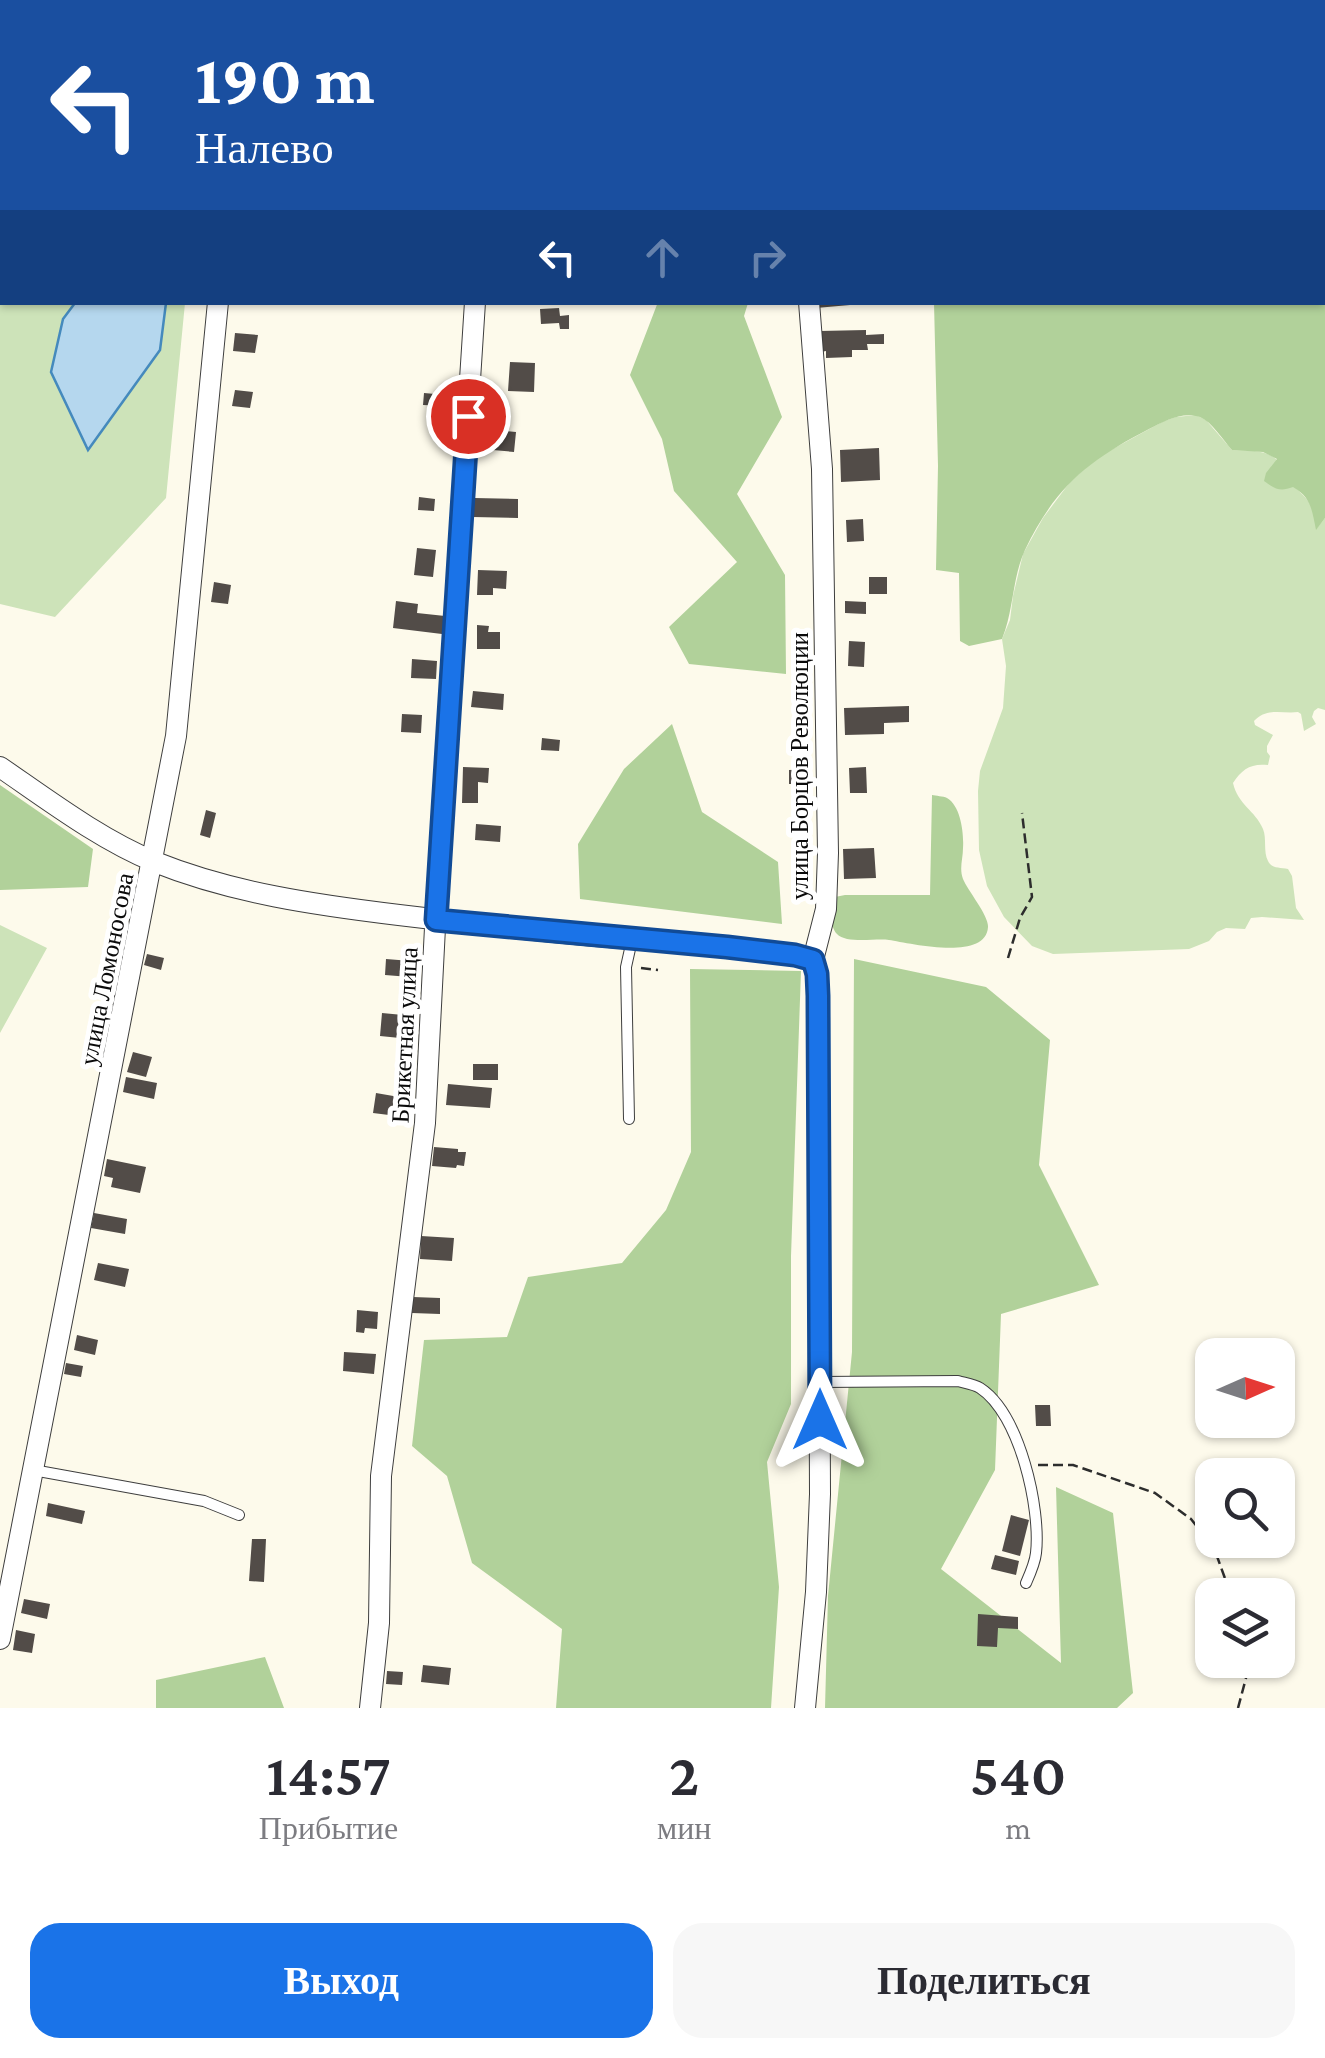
<!DOCTYPE html>
<html lang="ru">
<meta charset="utf-8">
<style>
body{margin:0;font-family:"Crimson Pro",serif;background:#f7f7f7;color:#2b2b33;height:100vh;display:flex;flex-direction:column;font-size:38px;white-space:nowrap}
*{box-sizing:border-box;margin:0}
p{font-size:32px;color:#7c7c81}
.icon{flex:none;width:55px;height:55px;fill:none;stroke:currentColor;stroke-width:2;stroke-linecap:round;stroke-linejoin:round}
.map{position:relative;height:1708px;overflow:hidden}
.sheet{display:flex;flex-direction:column;background:#fff;flex:1}
.sheet>*{flex:none}
.hud{position:absolute;left:0px;top:0px;width:1325px;height:305px;box-shadow:0 2px 8px #0004;background:#1a4fa0;color:#fff;overflow:hidden}
.needle{width:65px;rotate:87deg}
.tools{position:absolute;left:1195px;top:1338px;display:grid;gap:20px}
.tools a{display:grid;place-items:center;width:100px;height:100px;border-radius:20px;background:#fff;box-shadow:0 2px 8px #0004;font-size:50px}
.pin{position:absolute;display:grid;place-items:center;width:85px;height:85px;color:#fff;margin:-42px;border:5px solid #fff;border-radius:50%;box-shadow:0 2px 10px #0007}
.me{position:absolute;width:110px;margin:-55px;rotate:0deg;stroke-linejoin:round;filter:drop-shadow(0 0 8px #0008)}
.turn{display:flex;align-items:center;gap:35px;height:210px;padding:0 30px;font-size:45px}
.turn .icon{width:130px;height:130px;stroke-width:2.5}
.turn b{display:block;font-size:70px;line-height:85px}
.lanes{display:flex;align-items:center;height:95px;padding:0 30px;background:#0003;justify-content:center;gap:50px;direction:ltr}
.lanes .off{opacity:.35}
.eta{display:flex;justify-content:space-evenly;align-items:center;height:170px;text-align:center}
.eta b{font-size:60px;font-weight:600;line-height:70px}
.button{display:flex;gap:20px;margin-top:auto;padding:20px 30px}
.button a{flex:1;height:115px;border-radius:30px;background:#1a73e8;color:#fff;font-size:40px;font-weight:600;line-height:115px;text-align:center}
.button a+a{background:#f7f7f7;color:#2b2b33}
.map>svg:first-child{display:block}
.green{fill:#cde3b9}
.forest{fill:#b1d19a}
.water{fill:#b5d7ee;stroke:#458abd;stroke-width:2.5}
.lines{fill:none;stroke-linecap:round;stroke-linejoin:round}
.stream{stroke:#458abd;stroke-width:5}
.building{fill:#524c48}
.lane-casing{stroke:#3e3e3e;stroke-width:12}
.street-casing{stroke:#3e3e3e;stroke-width:22}
.path{stroke:#2d2d2d;stroke-width:2.5;stroke-dasharray:10 5;stroke-linecap:butt}
.lane{stroke:#fff;stroke-width:10}
.street{stroke:#fff;stroke-width:20}
.rail{stroke:#aa3436;stroke-width:5}
.route-casing{stroke:#114b97;stroke-width:25}
.route{stroke:#1a73e8;stroke-width:18}
.labels{text-anchor:middle;stroke-width:10;stroke-linejoin:round;paint-order:stroke}
.street-label{font-size:25px;fill:#0b0b0b;stroke:#fff}
</style>
<div class="map">
<svg width="1325" height="1708" viewBox="0 0 1325 1708">
<rect width="100%" height="100%" fill="#fdfaeb"/>
<path class="green" d="M0,0H205V2H2V302L185,303L166,498L55,617L0,604Z
M1196,415L1206,420L1232,450C1250,451 1272,448 1282,467C1286,473 1289,483 1295,487C1313,505 1311,502 1317,528L1325,518V710L1318,708L1314,711L1312,717L1316,724L1304,731L1301,714L1298,712C1282,714 1267,707 1254,721L1255,725L1273,735L1267,746V752L1270,756L1268,765C1251,763 1242,769 1233,783C1238,805 1255,810 1263,829C1267,839 1263,851 1268,861C1272,869 1280,867 1288,869L1292,876L1296,908L1304,920L1262,917L1251,918L1245,929L1226,928L1217,932L1209,941L1189,949L1053,954L1032,946L1004,917L987,886L979,850L978,791L980,771L1003,708L1006,666L1002,639L1010,620L1013,596L1023,554L1043,518L1070,482L1098,457L1164,421L1176,417Z
M0,925L47,948L0,1033Z"/>
<path class="forest" d="M944,0H1219L1221,2H946Z
M1323,282L1325,285V518L1316,530C1312,510 1311,497 1293,487C1280,492 1275,489 1264,481L1266,473L1277,459L1263,452L1232,450C1223,440 1212,422 1200,417C1183,411 1164,421 1149,429C1089,460 1055,487 1025,550C1012,578 1014,610 1002,639L969,646L960,641L959,573L936,570L938,466L934,303L1322,302Z
M658,302L748,303L744,316L782,417L737,494L785,575L786,674L689,664L669,627L737,562L674,491L662,439L630,375Z
M672,724L702,812L778,862L782,924L580,899L578,844L624,769Z
M0,785L93,849L88,887L0,890Z
M932,795C936,796 943,796 947,798C961,806 964,834 963,848C963,859 959,868 963,879C968,891 989,916 988,927C986,962 909,943 889,940C876,938 846,944 837,934C829,926 831,906 835,897L845,895H930Z
M854,959L986,987L1050,1040L1039,1165L1099,1285L1001,1314L995,1470L941,1569L1061,1663L1056,1487L1113,1513L1133,1693L1117,1708H825L828,1596L852,1352Z
M690,969L801,971L791,1256V1404L767,1462L779,1587L771,1708H556L562,1629L472,1563L447,1476L412,1446L424,1340L507,1337L528,1277L622,1263L666,1210L691,1152Z
M265,1657L284,1708H156V1680Z"/>
<path class="water" d="M75,303H166L160,350L88,450L51,372L63,319Z"/>
<g class="lines">
<path class="stream" d="M1322,109L1325,108"/>
</g>
<path class="building" d="M816,302H850V305L816,308Z
M559,308L560,316L569,315V329H560L559,323L541,324L540,309Z
M866,330V335L884,334V344H867L868,350H852V357L826,358V351L821,352L820,331Z
M235,333L258,335L255,353L233,351Z
M510,362L535,363L534,392L508,391Z
M235,390L253,392L250,408L232,406Z
M424,393L446,395L445,406L423,405Z
M495,430L516,432L514,452L493,450Z
M879,448L880,480L841,482L840,450Z
M419,497L435,499L434,511L418,510Z
M474,498L518,499V518L473,517Z
M863,519L864,541L847,542L846,520Z
M417,548L436,550L433,577L414,575Z
M478,570L507,571L506,589L493,588V595H477Z
M869,577H887V594H869Z
M214,582L231,585L228,604L211,602Z
M396,601L418,604L417,613L445,616L442,634L393,628Z
M845,601L866,602V614L845,613Z
M477,625L489,626L488,632H500V649H477Z
M849,641L865,642L864,667L848,666Z
M412,659L437,661L436,679L411,678Z
M473,691L504,694L503,710L471,707Z
M909,706V722L884,723V734L845,735L844,708Z
M402,714L422,715L421,733L401,732Z
M542,738L560,740L559,751L541,750Z
M463,767L489,768L488,783L478,782V803H462Z
M866,767L867,793H850L849,768Z
M811,769V784H789V770Z
M206,810L216,813L210,838L200,835Z
M476,824L501,826L500,842L475,840Z
M874,848L876,878L844,879L843,849Z
M147,954L164,958L161,970L144,965Z
M386,959L411,961L410,977L385,975Z
M382,1013L403,1015L400,1038L380,1036Z
M133,1052L152,1057L146,1077L127,1072Z
M473,1064H498V1080H473Z
M126,1077L157,1083L154,1099L123,1092Z
M448,1084L492,1088L490,1108L446,1105Z
M376,1093L399,1097L397,1116L373,1113Z
M434,1147L458,1149V1152H466L464,1166L457,1165L456,1168L432,1166Z
M107,1159L146,1167L140,1193L111,1187L113,1178L104,1176Z
M94,1213L127,1219L125,1234L91,1228Z
M421,1236L454,1238L452,1261L420,1259Z
M98,1263L129,1269L125,1287L94,1280Z
M413,1297L440,1298V1314L412,1313Z
M357,1310L378,1312L377,1329L365,1328L364,1333L356,1332Z
M77,1335L98,1340L95,1355L74,1350Z
M344,1352L376,1354L374,1374L343,1371Z
M66,1363L83,1366L81,1377L64,1374Z
M1035,1405H1050L1051,1426H1036Z
M48,1503L85,1511L82,1524L46,1516Z
M1011,1515L1029,1520L1020,1556L1002,1551Z
M252,1539H266L264,1582L249,1581Z
M995,1555L1019,1561L1016,1575L991,1569Z
M24,1599L50,1604L47,1619L21,1613Z
M978,1614L1018,1617V1629L998,1628L997,1647L977,1646Z
M16,1630L35,1634L32,1653L13,1650Z
M423,1665L451,1668L449,1685L421,1682Z
M387,1671L403,1672L402,1685L386,1684Z"/>
<g class="lines">
<g class="lane-casing">
<path id="lane" d="M848,0L851,2
M751,2V0
M1322,263L1325,265
M629,1119L626,967L632,940
M820,1382L958,1381C965,1383 974,1384 980,1388C1020,1414 1041,1509 1036,1553C1035,1563 1030,1574 1026,1583
M33,1470L204,1501L239,1515"/>
</g>
<g class="street-casing">
<path id="street" d="M243,2L244,0
M494,2V0
M0,767C48,800 101,840 155,862C232,893 316,905 399,915C464,923 529,930 595,936C645,940 696,943 746,949C769,952 791,954 813,960
M0,1639L176,736L218,302
M370,1708L379,1623L381,1476L425,1123L436,908L475,302
M805,1708L816,1592L820,1494L818,995L817,974L813,960L826,909L828,853L822,469L809,302"/>
</g>
<path class="path" d="M1008,958L1020,918L1032,897L1022,813
M641,968L658,970
M1038,1465H1073L1155,1493L1191,1519L1214,1548L1231,1595
M1238,1708L1246,1678L1247,1660"/>
<use href="#lane" class="lane"/>
<use href="#street" class="street"/>
<path class="rail" d="M1256,0L1258,2
M1322,67L1325,70"/>
</g>
<g class="lines">
<g class="route-casing">
<path id="route" d="M468,416L436,920L727,947L795,955L813,960L817,974L818,996L820,1420"/>
</g>
<use href="#route" class="route"/>
</g>
<g class="labels">
<g class="street-label">
<text transform="translate(799 766) rotate(-90)" y="9">улица Борцов Революции</text>
<text transform="translate(106 969) rotate(-79)" y="9">улица Ломоносова</text>
<text transform="translate(404 1035) rotate(-87)" y="9">Брикетная улица</text>
</g>
</g>
</svg>
<div class="tools">
<a><svg class="needle" viewBox="-14 -14 28 28"><path d="M0-13l5 13h-10z" fill="#e53935"/><path d="M0 13l5-13h-10z" fill="#7c7c81"/></svg></a>
<a><svg class="icon" aria-label="search" viewBox="0 0 24 24"><circle cx="10" cy="10" r="6"/><path d="M15 15l6 6"/></svg></a>
<a><svg class="icon" aria-label="layers" viewBox="0 0 24 24"><path d="M12 4l9 5-9 5-9-5zM3 14l9 5 9-5"/></svg></a>
</div>
<div class="pin" style="left:468px;top:416px;background:#d93025"><svg class="icon" aria-label="arrive" viewBox="0 0 24 24"><path d="M6 21V4h12l-3 4 3 4H6"/></svg></div>
<svg class="me" style="left:820px;top:1420px" viewBox="-20 -20 40 40"><path d="M0-17L14 15 0 8-14 15z" fill="#1a73e8" stroke="#fff" stroke-width="4"/></svg>
<div class="hud">
<div class="turn"><svg class="icon" aria-label="left" viewBox="0 0 24 24"><path d="M17 20v-9H6M10 6l-5 5 5 5"/></svg><div><b>190 m</b>Налево</div></div>
<div class="lanes"><svg class="icon" aria-label="left" viewBox="0 0 24 24"><path d="M17 20v-9H6M10 6l-5 5 5 5"/></svg><svg class="icon off" aria-label="ahead" viewBox="0 0 24 24"><path d="M12 20V5M6 11l6-6 6 6"/></svg><svg class="icon off" aria-label="right" viewBox="0 0 24 24"><path d="M7 20v-9h11M14 6l5 5-5 5"/></svg></div>
</div>
</div>
<section class="sheet">
<div class="eta">
<div><b>14:57</b><p>Прибытие</p></div>
<div><b>2</b><p>мин</p></div>
<div><b>540</b><p>m</p></div>
</div>
<div class="button"><a>Выход</a><a>Поделиться</a></div>
</section>
